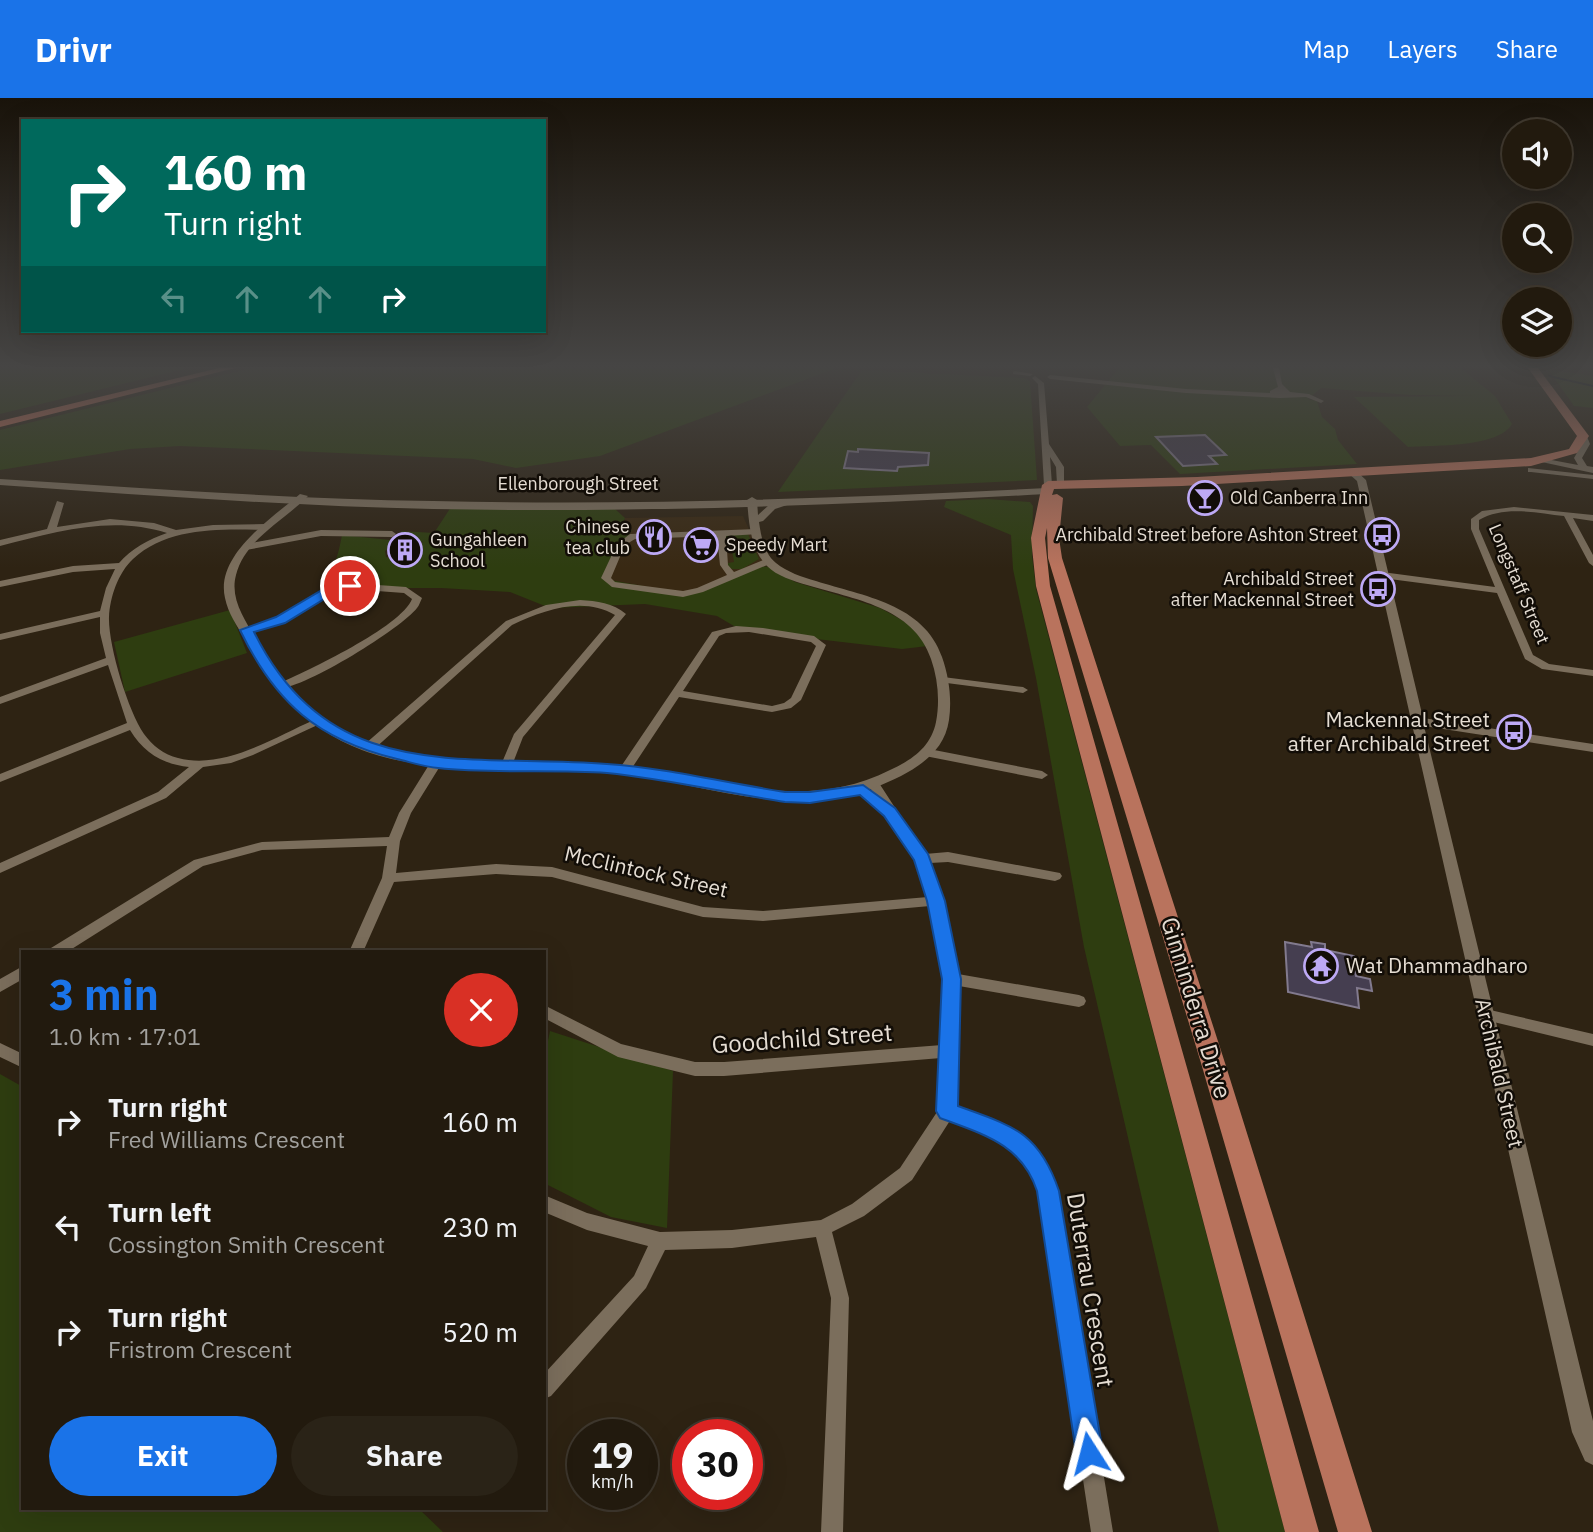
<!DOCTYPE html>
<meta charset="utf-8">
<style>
body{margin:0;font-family:"IBM Plex Sans",sans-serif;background:#2a2317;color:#f1f3f6;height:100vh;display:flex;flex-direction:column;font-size:26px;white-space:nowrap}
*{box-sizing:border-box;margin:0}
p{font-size:23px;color:#a2a19e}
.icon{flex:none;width:38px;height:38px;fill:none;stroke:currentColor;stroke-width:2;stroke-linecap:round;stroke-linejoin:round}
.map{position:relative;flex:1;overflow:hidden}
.sheet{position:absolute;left:21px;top:852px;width:525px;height:560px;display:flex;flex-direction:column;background:#221a0e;border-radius:0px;box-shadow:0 7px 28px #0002,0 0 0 2px #3f382e}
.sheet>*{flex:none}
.top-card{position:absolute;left:21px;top:21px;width:525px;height:214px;border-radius:0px;box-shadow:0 7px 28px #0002,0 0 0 2px #3f382e;background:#00695c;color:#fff;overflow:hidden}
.tools{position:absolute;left:1502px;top:21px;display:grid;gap:14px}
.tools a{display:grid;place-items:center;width:70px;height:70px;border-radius:50%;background:#221a0e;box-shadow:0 7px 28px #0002,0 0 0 2px #3f382e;font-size:35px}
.speed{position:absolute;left:567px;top:1321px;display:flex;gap:14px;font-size:35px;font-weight:700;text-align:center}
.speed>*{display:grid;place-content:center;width:91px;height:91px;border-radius:50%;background:#221a0e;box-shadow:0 7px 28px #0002,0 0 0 2px #3f382e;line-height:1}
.speed small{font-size:18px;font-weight:400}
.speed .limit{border:10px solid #d22;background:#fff;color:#111}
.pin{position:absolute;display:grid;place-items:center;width:60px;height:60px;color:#fff;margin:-30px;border:4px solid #fff;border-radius:50%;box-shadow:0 2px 7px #0007}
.me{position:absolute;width:77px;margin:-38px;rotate:351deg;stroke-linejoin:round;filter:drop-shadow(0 0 5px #0008)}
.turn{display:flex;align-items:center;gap:24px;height:147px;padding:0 28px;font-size:32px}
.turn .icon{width:91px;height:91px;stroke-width:2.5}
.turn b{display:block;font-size:49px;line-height:60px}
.lanes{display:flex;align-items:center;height:66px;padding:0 28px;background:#0003;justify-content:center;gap:35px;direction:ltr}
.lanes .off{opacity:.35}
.round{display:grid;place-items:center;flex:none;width:74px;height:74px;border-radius:37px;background:#2a2317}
.head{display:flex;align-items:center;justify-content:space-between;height:119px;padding:0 28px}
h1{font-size:42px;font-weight:700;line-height:52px;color:#1a73e8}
.primary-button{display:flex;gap:14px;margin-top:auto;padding:14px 28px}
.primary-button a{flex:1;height:80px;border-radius:42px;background:#1a73e8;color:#fff;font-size:28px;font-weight:700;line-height:80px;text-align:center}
.primary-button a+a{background:#2a2317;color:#f1f3f6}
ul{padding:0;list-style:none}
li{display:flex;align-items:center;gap:21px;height:105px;padding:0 28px}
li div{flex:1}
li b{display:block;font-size:26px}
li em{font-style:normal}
header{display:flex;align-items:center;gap:42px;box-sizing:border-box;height:98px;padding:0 35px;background:#1a73e8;color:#fff}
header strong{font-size:33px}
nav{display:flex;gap:38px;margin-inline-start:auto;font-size:24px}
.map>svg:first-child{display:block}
.built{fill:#392913}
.green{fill:#2e3d10}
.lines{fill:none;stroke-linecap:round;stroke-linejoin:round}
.stream{stroke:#000c17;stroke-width:2}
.building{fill:#453e50;stroke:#827a8e;stroke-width:2}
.minor{fill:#7b6e5c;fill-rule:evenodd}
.tertiary{fill:#7b6e5c;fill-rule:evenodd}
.secondary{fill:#7b6e5c;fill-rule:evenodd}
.primary{fill:#b9735d;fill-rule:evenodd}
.trunk{fill:#ce745d;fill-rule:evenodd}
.route{fill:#1a73e8;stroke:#114b97;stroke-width:2}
.labels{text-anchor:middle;stroke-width:5;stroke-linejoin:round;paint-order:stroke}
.far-street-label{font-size:18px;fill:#e5ddd3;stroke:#120d07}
.far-poi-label{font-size:18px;fill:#e5ddd3;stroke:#120d07;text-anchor:start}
.poi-label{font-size:21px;fill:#e5ddd3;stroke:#120d07;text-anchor:end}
.street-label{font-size:21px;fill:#e5ddd3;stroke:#120d07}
.near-street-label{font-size:24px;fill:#e5ddd3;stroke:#120d07}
</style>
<header>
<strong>Drivr</strong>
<nav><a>Map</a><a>Layers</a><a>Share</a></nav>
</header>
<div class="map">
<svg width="1593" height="1434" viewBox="0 0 1593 1434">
<rect width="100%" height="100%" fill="#2e2313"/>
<path class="built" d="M743,418L763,463L686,496L605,481L631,432H621L625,420Z"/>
<path class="green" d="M0,270H188L0,316Z
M251,270H837L600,358L516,370L473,361L180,348L130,351L0,372V332Z
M1119,270H1461L1495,298L1512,326C1498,350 1434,347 1408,349L1354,299L1475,298L1410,297L1321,290L1308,301L1317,303L1322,319L1335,331L1338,342L1357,366L1180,376L1151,347L1120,348L1087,309Z
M1548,271L1593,278V310L1574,308Z
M862,272L1023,280L1030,283L1037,382L778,394Z
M988,401L1030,404L1033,408L1032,458L1036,491L1285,1434H1219L1084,849L1036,580L1013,471L1011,437L944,409L946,403Z
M451,409L615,411L625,420L621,431L632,432L605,481L686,496L759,468L769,469L795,484L880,510L909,526L928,548L902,551L782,537L739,531L717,518L645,506L550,510L510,494L441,490H331L320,486C335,471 338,458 342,437L390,442L396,445L385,453L386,459L402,463L423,444L395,441L402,433L434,435Z
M730,436H748L759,461L742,471H732L728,468V465L734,464L730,443H724V439Z
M230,512L247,555L125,594L114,544Z
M550,933L673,973L667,1130L611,1119L544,1085V962Z
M0,976L23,989V1410L419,1411L443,1434H0Z"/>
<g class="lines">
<path class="stream" d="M1549,278L1593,288"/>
</g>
<path class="building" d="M1205,337L1226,357L1209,358L1217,366L1183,368L1156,339Z
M858,351L929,355L928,367L898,369L897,373L844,370L848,353L858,354Z
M1285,844L1312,849L1311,844L1325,846V852L1354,858L1356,878L1370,881L1372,893L1357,890L1359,910L1288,894Z"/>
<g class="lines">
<path class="minor" d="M1273,270H1279L1282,286L1290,294L1309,296L1324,303L1321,305L1306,299L1280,300L1186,295L1050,281L1047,279L1050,277L1186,291L1270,295V293L1278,289Z
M1015,273L1033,276L1030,278L1013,276V274Z
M1035,278L1044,285L1049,346L1064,369V388L1057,386L1056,369L1050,359L1052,387L1048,389L1044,387L1038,286L1032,280Z
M1528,370L1593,377V381L1531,374H1528Z
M57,403L64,405L57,429L110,421L154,425L176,432L213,427L265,426L269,429L265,432C220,431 168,429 133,461C118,475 110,499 109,519C108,547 128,613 144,636C152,647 164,657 178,660C224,672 273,640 314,622L318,621L324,624L253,657L231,665L203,669L166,700L0,775V765L158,694L189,669C162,666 144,655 130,632L0,684V676L127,625L108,567L0,606V599L106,560L100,535V519L0,542V536L100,513L106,490L115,471L73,474L0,489V483L73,468L119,465C131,451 149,441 167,435C111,417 55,434 0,448V442L47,431Z
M1514,409L1593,417V423L1573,420L1593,457V468L1589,465L1564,418C1537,415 1504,407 1479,422V431L1533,557L1549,566L1593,572V578L1542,571L1525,561L1497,495L1382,480L1377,477L1382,474L1495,489L1471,431V421L1482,413Z
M756,431L759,432V436L726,438L728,467L734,474L766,461H772V465L703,494L683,499L612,489L601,480L617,446L630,436ZM717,438L720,467L727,477L697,490L683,493L622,485L615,484L611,480L625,447L635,441Z
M321,432L392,433L396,436L392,439L321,438L246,452L242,449L246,446Z
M350,485L406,489L422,500C421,502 419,508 417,510C402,530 301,593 278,590L277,588L278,586C307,573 401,529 412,501L404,495L350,491L339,493L284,524L246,535L241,532L278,520L333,489Z
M580,502C597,503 613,505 626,516L523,639L511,670H503L501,667L514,636L615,517C583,498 544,512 512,527L373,652H365L363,649L365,646L506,523L546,507Z
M736,528L763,530L814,538L826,547L801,602L791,610L772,614L679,599L628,676H620L618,673L620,670L712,534ZM749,534L811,544L816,548L791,600L784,605L772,608L683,593L719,538L726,535Z
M943,579L1023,589L1028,592L1023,595L939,584L938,582Z
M929,651L1042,673L1048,677L1042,681L925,658L923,655Z
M436,661L442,665L411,715L400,743L396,775L496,766L552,769L703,809L763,813L928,799L916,762L885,713L880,712L857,692L863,688L872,693L869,688L875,684L879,685L925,756L948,754L1060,775L1062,778L1060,781L1055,783L948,764L930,765L943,803L958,876L1079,897L1084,899L1086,903L1084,907L1079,909L959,888L955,1008C1010,1026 1034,1038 1057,1093L1113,1434H1091L1039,1093C1022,1050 993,1036 951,1021L912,1082L864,1118L832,1134L849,1200L843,1434H821L831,1200L816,1139L732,1150L665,1152L646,1190L551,1298L544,1301V1276L634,1178L648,1148L587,1132L544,1114V1097L587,1115L660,1134L732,1132L821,1122L852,1106L900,1070L939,1011L941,960L724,978H695L618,959L544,920V907L621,946L695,964H724L942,947L945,881L930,808L763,823L703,819L552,779L496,776L394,784L363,854H349L382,780L387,748L262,752L203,768L67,854H49L51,850L194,762L262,744L389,739L399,715L432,662Z
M23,868V881L0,894V881Z
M1486,911L1593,936V948L1481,921L1479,917L1481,913Z
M0,945L23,956V970L0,959Z"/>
<path class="tertiary" d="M1580,336H1586L1590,346L1582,360L1587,368L1593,369V375L1537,363L1541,360L1578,367L1574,360L1582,346Z
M1348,371H1354L1366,382L1423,620L1593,646V654L1424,628L1593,1323V1367L1585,1363L1572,1334L1357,383L1348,375Z
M300,396L308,398C284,423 245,441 236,477C229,503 248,525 259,547C270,566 283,581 298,597C304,603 309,610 315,616C391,680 513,658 604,666C702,673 795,720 890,672C912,662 931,649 936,624C940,603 938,581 931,561C914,509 853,501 807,487C793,483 777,478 767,468C750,451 749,424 747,402L752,399L757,402L758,417L769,407L788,402L793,405L775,411L763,423L759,424C761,438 764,455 776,465C787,474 802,479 816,483C863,498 924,506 942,559C949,579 952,601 949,622C945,650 924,666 901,678C796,731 712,684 605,674C454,661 333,702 245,541C237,528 228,515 225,500C215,457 272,420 300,396Z"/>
<path class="secondary" d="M0,381C144,390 289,401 433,403C638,408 843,400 1047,390L1053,393L1047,396C843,407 638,415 433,411C289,408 144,397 0,387Z"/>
<path class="primary" d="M1528,270H1538L1589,338L1577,355L1531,368L1182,388L1054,391L1052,397L1057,396L1063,400L1059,440L1062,460L1225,965L1372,1434H1338L1201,965L1048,460L1047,430L1045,440L1050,488L1319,1434H1285L1036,488L1031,440L1042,387L1048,383L1197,379L1531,360L1569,351L1577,338Z"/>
<path class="trunk" d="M219,270H235L0,329V323Z"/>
</g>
<linearGradient id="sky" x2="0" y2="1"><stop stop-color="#19130a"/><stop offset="0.57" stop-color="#464544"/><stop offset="1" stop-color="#464544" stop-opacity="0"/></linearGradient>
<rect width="1593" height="470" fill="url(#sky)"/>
<path class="route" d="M350,485L354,486V491L331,497L285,525L254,534C331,689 464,655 607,666C666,670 726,685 785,694H810L863,687L895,710L928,756L945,803L961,881L958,1008C1013,1028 1039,1034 1059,1093L1103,1355L1099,1365L1089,1369L1080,1365L1076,1355L1037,1093C1022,1046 982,1036 940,1020L936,1013L942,881L927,803L914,762L884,718L860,697L810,705L785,704C726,695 667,681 607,675C551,671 494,676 438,670C424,669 410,664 397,661C318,642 275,605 240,532L276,519L322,492Z"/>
<defs>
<g id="bar-ring" transform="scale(1.75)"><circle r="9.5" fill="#120d07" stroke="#bda9f5" stroke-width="1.5"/><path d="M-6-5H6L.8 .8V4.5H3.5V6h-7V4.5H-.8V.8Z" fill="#bda9f5"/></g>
<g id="bus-ring" transform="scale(1.75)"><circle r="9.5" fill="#120d07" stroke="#bda9f5" stroke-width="1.5"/><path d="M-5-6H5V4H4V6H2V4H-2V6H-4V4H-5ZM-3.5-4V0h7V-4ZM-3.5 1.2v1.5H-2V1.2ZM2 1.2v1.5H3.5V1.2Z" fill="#bda9f5"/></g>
<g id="restaurant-ring" transform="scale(1.75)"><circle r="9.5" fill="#120d07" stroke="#bda9f5" stroke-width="1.5"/><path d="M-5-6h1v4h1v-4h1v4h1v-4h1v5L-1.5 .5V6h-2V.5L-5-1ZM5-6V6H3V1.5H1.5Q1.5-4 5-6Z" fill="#bda9f5"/></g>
<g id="supermarket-ring" transform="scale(1.75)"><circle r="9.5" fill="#120d07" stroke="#bda9f5" stroke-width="1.5"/><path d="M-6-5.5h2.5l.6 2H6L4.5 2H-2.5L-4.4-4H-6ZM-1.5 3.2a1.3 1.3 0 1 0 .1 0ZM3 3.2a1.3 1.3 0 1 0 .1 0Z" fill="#bda9f5"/></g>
<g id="building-ring" transform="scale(1.75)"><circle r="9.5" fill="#120d07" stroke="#bda9f5" stroke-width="1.5"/><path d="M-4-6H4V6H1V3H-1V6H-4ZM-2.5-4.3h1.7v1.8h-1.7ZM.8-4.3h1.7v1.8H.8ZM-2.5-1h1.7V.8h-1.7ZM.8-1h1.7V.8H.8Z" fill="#bda9f5"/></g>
<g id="temple-ring" transform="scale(1.75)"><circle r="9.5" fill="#120d07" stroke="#bda9f5" stroke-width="1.5"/><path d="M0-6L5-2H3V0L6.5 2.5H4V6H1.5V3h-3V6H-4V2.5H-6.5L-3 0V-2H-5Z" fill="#bda9f5"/></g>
</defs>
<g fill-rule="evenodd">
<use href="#bar-ring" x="1205" y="400"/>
<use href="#bus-ring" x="1382" y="437"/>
<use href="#restaurant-ring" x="654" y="439"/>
<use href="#supermarket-ring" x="701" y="447"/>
<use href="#building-ring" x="405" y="452"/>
<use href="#bus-ring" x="1378" y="491"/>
<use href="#bus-ring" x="1514" y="634"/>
<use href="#temple-ring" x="1321" y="868"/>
</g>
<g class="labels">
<g class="far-street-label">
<text x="578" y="392">Ellenborough Street</text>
<text transform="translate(1519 486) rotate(67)" y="6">Longstaff Street</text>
</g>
<g class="far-poi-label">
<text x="1230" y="406">Old Canberra Inn</text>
<text x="630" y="435" text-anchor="end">Chinese<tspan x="630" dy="21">tea club</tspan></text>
<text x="1358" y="443" text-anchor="end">Archibald Street before Ashton Street</text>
<text x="430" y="448">Gungahleen<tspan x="430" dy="21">School</tspan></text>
<text x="726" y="453">Speedy Mart</text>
<text x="1354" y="487" text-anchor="end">Archibald Street<tspan x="1354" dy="21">after Mackennal Street</tspan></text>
</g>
<g class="poi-label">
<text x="1490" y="629">Mackennal Street<tspan x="1490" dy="24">after Archibald Street</tspan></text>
<text x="1346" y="875" text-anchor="start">Wat Dhammadharo</text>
</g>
<g class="street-label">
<text transform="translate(646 774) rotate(13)" y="7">McClintock Street</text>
<text transform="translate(1499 975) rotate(77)" y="7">Archibald Street</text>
</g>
<g class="near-street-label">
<text transform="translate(1196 910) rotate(73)" y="8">Ginninderra Drive</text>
<text transform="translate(802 941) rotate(-4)" y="8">Goodchild Street</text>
<text transform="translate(1090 1192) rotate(81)" y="8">Duterrau Crescent</text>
</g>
</g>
</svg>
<div class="tools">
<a><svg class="icon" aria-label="sound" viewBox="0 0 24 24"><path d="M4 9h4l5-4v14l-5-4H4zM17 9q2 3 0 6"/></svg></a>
<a><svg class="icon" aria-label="search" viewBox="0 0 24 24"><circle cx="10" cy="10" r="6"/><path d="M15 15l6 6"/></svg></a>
<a><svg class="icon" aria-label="layers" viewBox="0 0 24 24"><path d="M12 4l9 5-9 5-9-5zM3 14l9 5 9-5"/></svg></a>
</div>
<div class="speed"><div>19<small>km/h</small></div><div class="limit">30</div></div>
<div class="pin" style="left:350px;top:488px;background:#d93025"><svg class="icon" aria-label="arrive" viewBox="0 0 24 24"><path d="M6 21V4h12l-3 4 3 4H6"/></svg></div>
<svg class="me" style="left:1089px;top:1355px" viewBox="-20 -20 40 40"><path d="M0-17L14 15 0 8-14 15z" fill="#1a73e8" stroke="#fff" stroke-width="4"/></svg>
<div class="top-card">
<div class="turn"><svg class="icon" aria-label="right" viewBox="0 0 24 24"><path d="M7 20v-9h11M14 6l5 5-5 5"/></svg><div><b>160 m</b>Turn right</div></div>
<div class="lanes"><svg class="icon off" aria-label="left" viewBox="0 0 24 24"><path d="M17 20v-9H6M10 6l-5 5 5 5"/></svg><svg class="icon off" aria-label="ahead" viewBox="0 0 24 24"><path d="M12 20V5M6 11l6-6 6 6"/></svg><svg class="icon off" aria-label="ahead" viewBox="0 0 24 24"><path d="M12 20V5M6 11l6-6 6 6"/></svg><svg class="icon" aria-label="right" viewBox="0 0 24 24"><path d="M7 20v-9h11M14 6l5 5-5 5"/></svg></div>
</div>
<section class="sheet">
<div class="head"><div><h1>3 min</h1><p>1.0 km · 17:01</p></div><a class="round" style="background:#d93025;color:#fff"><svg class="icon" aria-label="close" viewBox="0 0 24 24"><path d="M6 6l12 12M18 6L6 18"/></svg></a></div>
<ul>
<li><svg class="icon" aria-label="right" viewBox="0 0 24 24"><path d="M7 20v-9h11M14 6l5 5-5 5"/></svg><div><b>Turn right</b><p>Fred Williams Crescent</p></div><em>160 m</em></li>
<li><svg class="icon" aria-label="left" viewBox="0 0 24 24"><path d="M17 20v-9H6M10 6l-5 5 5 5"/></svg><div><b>Turn left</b><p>Cossington Smith Crescent</p></div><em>230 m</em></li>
<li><svg class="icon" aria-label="right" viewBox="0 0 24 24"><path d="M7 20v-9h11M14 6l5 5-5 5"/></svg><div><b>Turn right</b><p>Fristrom Crescent</p></div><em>520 m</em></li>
</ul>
<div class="primary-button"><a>Exit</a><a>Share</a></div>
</section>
</div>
